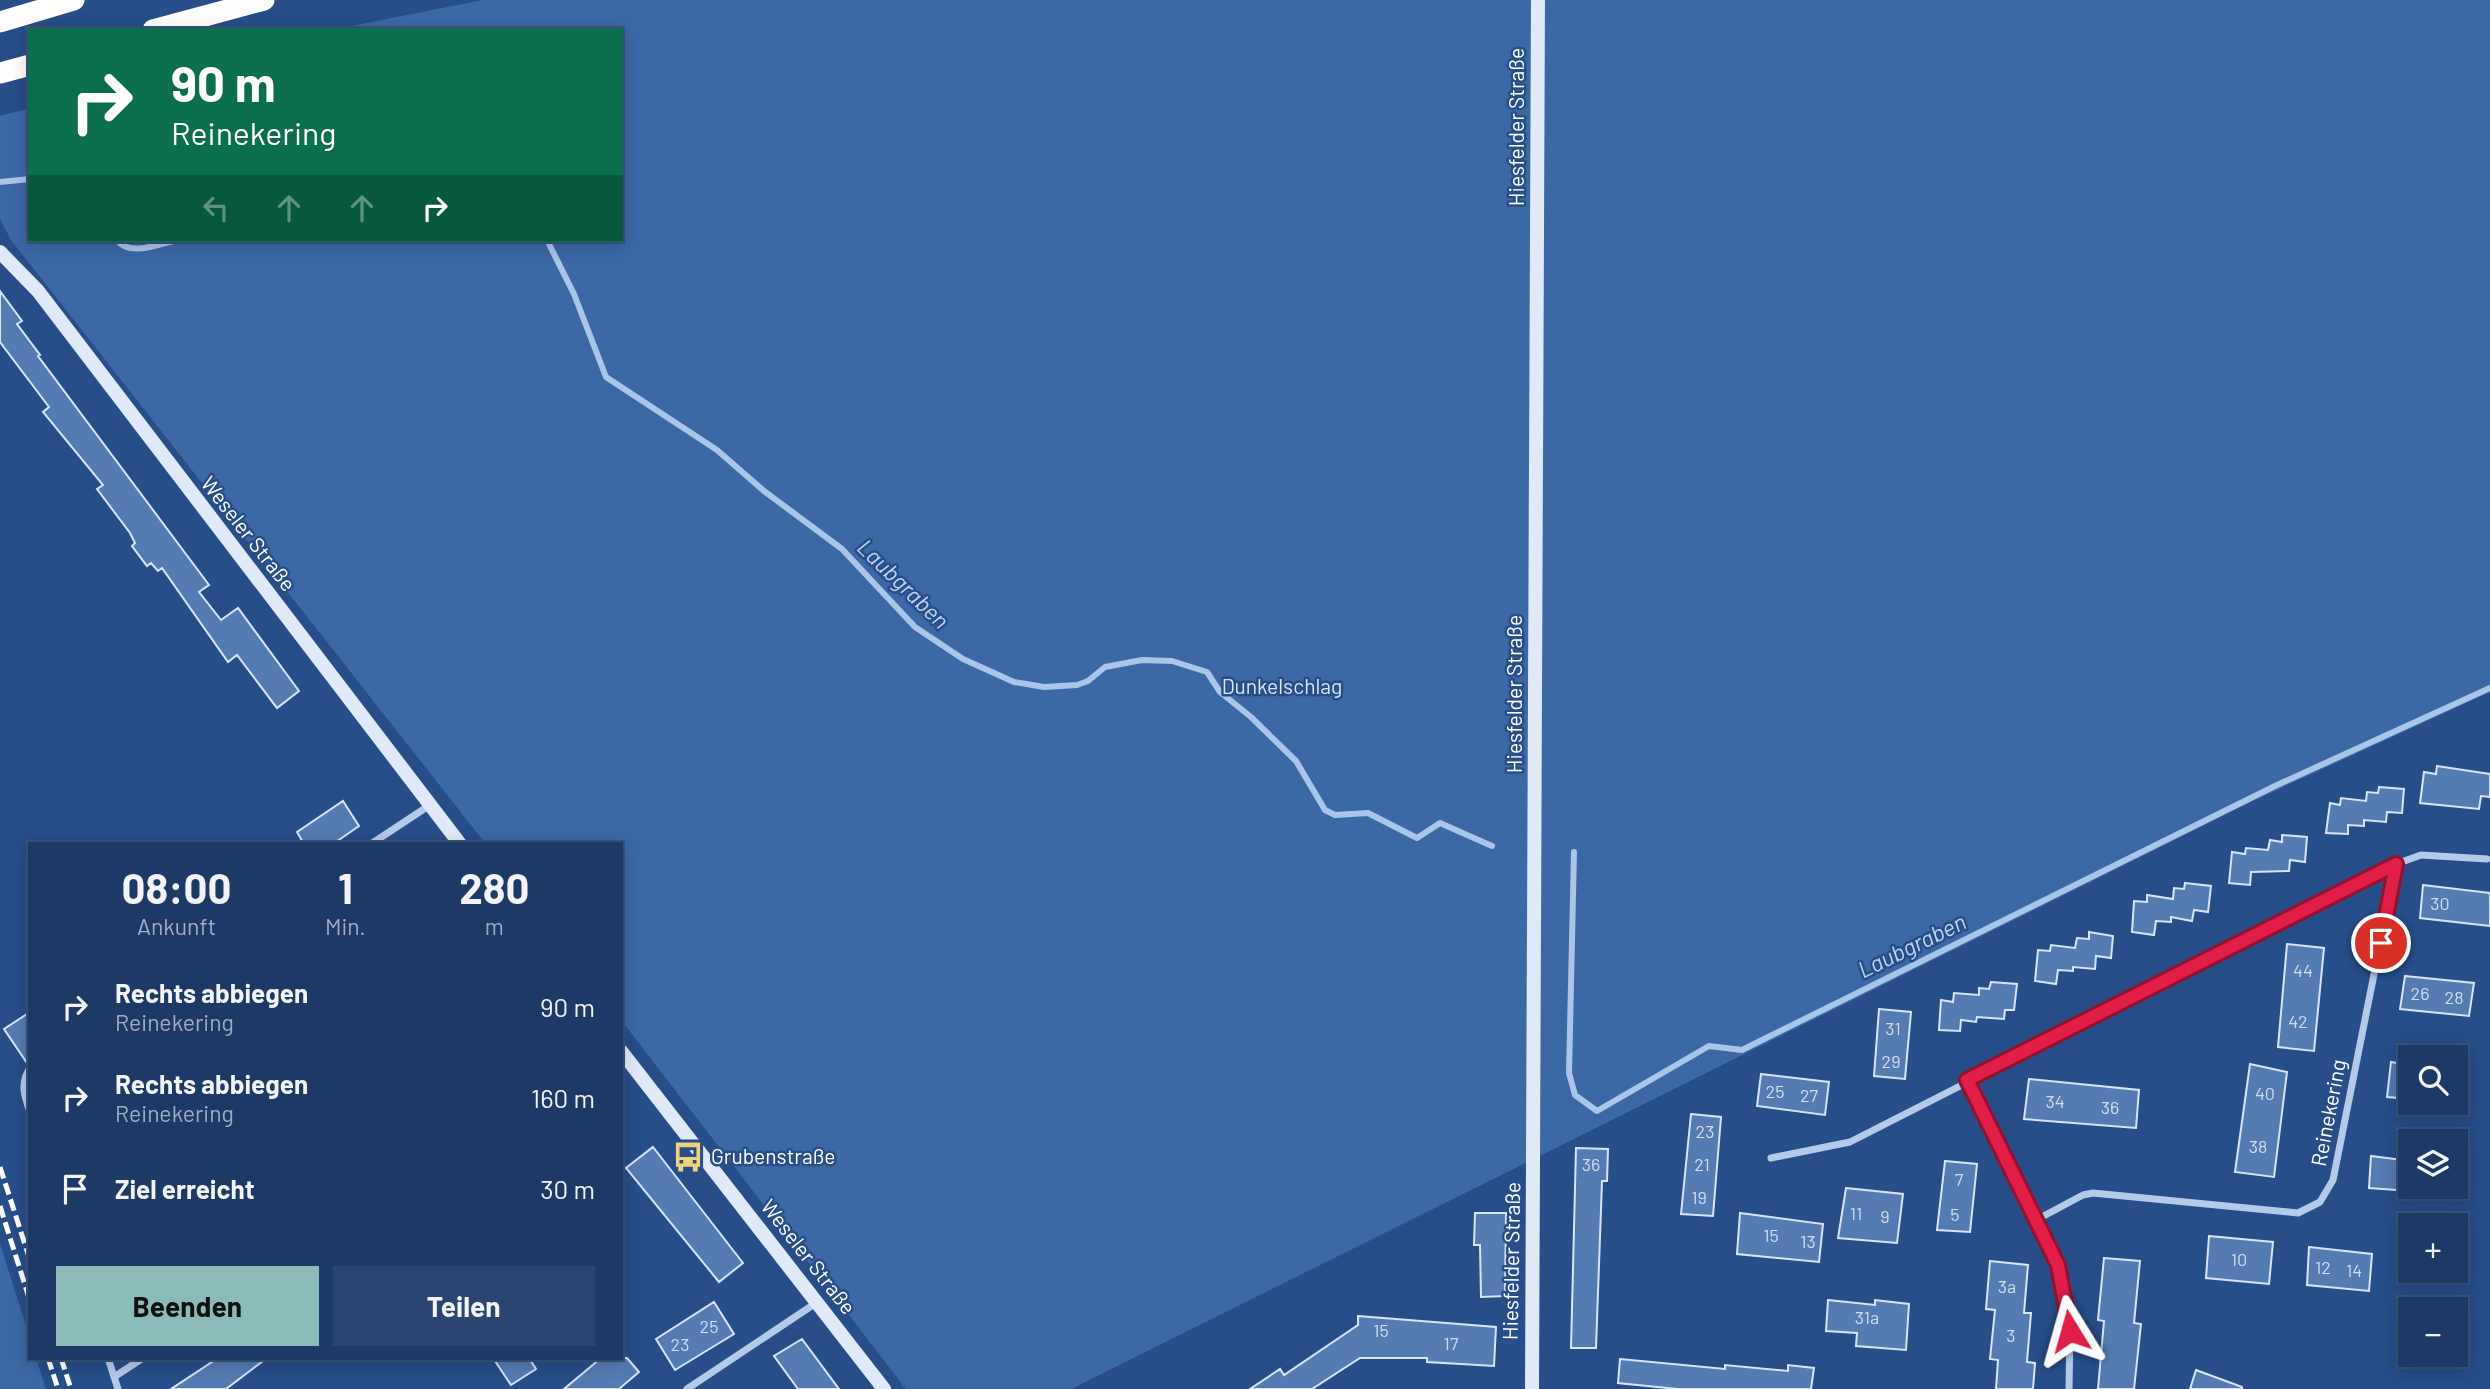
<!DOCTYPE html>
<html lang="de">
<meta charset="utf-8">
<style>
body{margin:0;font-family:Barlow,sans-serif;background:#2a4570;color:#f1f3f6;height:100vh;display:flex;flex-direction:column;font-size:26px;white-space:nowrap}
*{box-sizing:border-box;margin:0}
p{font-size:23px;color:#a0adc0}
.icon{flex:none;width:38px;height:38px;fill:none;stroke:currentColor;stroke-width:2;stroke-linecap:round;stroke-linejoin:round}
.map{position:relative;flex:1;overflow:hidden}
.sheet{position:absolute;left:28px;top:842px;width:595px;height:518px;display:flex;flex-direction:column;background:#1d3a67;border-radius:0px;box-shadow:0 4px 18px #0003,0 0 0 2px #3b547b}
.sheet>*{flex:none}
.hud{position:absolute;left:28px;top:28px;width:595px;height:214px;border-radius:0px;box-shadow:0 4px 18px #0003,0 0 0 2px #3b547b;background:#0b6e4f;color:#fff;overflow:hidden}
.tools{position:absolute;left:2398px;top:1045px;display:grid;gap:14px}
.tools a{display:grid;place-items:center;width:70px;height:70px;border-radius:0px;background:#1d3a67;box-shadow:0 4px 18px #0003,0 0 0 2px #3b547b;font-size:35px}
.pin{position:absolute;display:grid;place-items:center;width:60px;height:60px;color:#fff;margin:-30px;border:4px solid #fff;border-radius:50%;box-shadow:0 2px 7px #0007}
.me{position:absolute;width:77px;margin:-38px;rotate:352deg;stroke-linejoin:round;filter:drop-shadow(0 0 5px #0008)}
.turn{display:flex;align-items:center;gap:24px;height:147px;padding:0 28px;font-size:32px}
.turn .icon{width:91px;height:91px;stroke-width:2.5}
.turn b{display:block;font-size:49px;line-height:60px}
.lanes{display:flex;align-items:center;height:66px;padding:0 28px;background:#0003;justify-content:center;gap:35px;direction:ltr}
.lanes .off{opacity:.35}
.eta{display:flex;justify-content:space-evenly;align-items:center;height:119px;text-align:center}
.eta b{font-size:42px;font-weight:700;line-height:49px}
.primary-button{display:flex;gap:14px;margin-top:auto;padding:14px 28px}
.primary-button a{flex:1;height:80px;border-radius:0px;background:#8bbbb9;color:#111;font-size:28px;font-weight:700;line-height:80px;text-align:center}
.primary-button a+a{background:#2a4570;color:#f1f3f6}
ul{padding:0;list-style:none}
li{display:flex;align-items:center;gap:21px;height:91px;padding:0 28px}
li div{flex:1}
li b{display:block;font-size:26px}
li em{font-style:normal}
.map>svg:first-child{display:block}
.green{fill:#3c68a6}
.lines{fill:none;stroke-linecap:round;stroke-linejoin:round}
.stream{stroke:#a9c5ea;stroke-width:6}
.building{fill:#547bb2;stroke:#d8e5f7;stroke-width:2}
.street{stroke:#b4cae9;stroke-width:7}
.secondary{stroke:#dfe9f8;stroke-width:14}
.highway{stroke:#fff;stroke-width:21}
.rail{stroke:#fff;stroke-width:5;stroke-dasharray:12 5;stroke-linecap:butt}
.route-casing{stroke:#92132f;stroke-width:18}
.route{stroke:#e11d48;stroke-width:12}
.labels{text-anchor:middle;stroke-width:5;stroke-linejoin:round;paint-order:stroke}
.number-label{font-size:18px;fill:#d4deec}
.street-label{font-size:21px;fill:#fff;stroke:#274e89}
.park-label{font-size:21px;fill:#d8e5f7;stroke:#274e89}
.poi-label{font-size:21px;fill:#fff;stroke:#274e89;text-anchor:start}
.water-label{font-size:23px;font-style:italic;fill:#c0d4f0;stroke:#274e89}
</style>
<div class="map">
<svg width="2490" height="1389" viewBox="0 0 2490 1389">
<rect width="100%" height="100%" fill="#274e89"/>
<path class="green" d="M483,0H2490V692L2253,801L1071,1389H906L621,1020V844L485,843L11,240L0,219V116L30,108V240H621V30H331Z
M0,1244L30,1338V1358H36L46,1389H0Z"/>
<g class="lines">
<path class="stream" d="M0,182L30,179
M117,240C129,257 160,244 177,240
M547,240L574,294L606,377L717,450L764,491L842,549L915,627L963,659L1014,682L1044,687L1077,685L1088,681L1105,667L1142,660L1172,661L1207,672L1220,692L1251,717L1296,761L1325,810L1335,815L1368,813L1417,838L1440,823L1492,846
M1574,852L1569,1073L1575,1095L1597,1111L1709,1046L1742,1050L2275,786L2490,688"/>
</g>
<path class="building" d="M0,291L22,321L17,324L40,355L38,356L209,585L199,592L221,620L238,608L299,691L277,708L237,655L228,662L162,568L158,571L151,563L147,566L132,546L135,543L130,533L97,489L103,485L43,412L49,407L0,342Z
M2437,766L2490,774V797L2481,796L2479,809L2420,803L2424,772L2436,774Z
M2379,787L2404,789L2402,813L2387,812L2386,822L2364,820V826L2348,825V834L2326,833L2330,803L2340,805L2341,798L2366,801L2367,792L2378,793Z
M343,801L359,826L333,844H304L297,832Z
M2282,835L2307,837L2305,862L2290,860L2289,871L2251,872L2250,885L2229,883L2232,852L2245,854L2246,848L2268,850L2270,840L2282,842Z
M2185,883L2211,886L2208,912L2194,910L2192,921L2171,917V922L2156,921L2154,935L2132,932L2134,901L2147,902V895L2173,899L2174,888L2184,889Z
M2423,885L2490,893V926L2420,918Z
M2089,932L2113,936L2111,958L2096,956L2095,969L2073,967V971L2058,970L2056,984L2035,981L2038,950L2050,951L2051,945L2075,948L2077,938L2089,939Z
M2287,944L2324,948L2314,1051L2278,1047Z
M2405,976L2474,983L2469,1016L2400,1009Z
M1991,982L2017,984L2014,1010H2005L2004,1019L1977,1017L1976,1022L1961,1020L1960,1031L1939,1030L1941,1000L1953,1002L1954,993L1979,995V988L1989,989Z
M1879,1009L1911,1012L1905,1079L1874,1076Z
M30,1012V1062L27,1063L4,1029Z
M2391,1062L2410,1065V1099L2387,1097Z
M2250,1064L2287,1072L2274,1177L2235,1172Z
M1761,1074L1829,1082L1825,1115L1757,1106Z
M2029,1079L2139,1090L2136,1128L2024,1119Z
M1691,1114L1721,1117L1713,1216L1681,1214Z
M653,1147L743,1263L719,1282L626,1168Z
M1576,1148L1608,1149L1607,1181H1602L1596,1348H1571Z
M2371,1156L2410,1161V1191L2369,1188Z
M1945,1161L1977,1164L1970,1232L1937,1230Z
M1846,1188L1903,1194L1897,1243L1838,1238Z
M1475,1213H1506L1505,1296L1481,1297L1480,1245H1474Z
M1740,1213L1823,1224L1819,1262L1737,1254Z
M2209,1236L2273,1242L2269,1284L2206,1278Z
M2309,1247L2372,1254L2369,1291L2307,1285Z
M2104,1258L2140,1261L2134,1323L2141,1324L2134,1389H2098L2104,1321L2098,1320Z
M1990,1261L2028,1265L2024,1313H2031L2027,1362L2035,1363L2033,1389H1996L1998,1360L1990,1359L1995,1310L1986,1309Z
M1828,1300L1875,1305V1300L1909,1304L1906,1350L1856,1346L1857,1333L1826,1331Z
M714,1302L734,1334L675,1370L656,1339Z
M1358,1316L1496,1327L1494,1366L1427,1362V1358H1360L1312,1389H1250L1280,1369L1284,1375L1358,1325Z
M802,1339L839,1389H798L774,1356Z
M218,1358H267L226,1389H171Z
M493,1358H529L536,1369L511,1385Z
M601,1358H627L639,1372L619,1389H564Z
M1620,1359L1725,1369V1365L1788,1371V1365L1814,1368L1811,1389H1677L1618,1383Z
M2196,1370L2242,1387V1389H2190Z"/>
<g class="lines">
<path class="street" d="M371,844L430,805
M30,1068C20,1083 24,1095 30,1112
M1967,1080L2058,1265L2070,1331L2069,1389
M1771,1158L1850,1142L2396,864L2421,855L2487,859
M2038,1219L2083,1195L2093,1193L2298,1213L2320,1202L2333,1180L2396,864
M108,1358L118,1389
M114,1377L143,1358
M687,1389L816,1303"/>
<path class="secondary" d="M0,252L38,291L460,844
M621,1051L884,1389
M1532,1389L1538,0"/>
<path class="highway" d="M0,22L74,0
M153,30L264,0
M0,73L30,65"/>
<path class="rail" d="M0,1167L30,1260
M0,1206L30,1301
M48,1358L58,1389
M61,1358L71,1389"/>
</g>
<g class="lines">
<g class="route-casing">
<path id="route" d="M2070,1331L2058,1265L1967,1080L2396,864L2381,943"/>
</g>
<use href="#route" class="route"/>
</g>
<defs>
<g id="bus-bare" transform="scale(2.415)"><path d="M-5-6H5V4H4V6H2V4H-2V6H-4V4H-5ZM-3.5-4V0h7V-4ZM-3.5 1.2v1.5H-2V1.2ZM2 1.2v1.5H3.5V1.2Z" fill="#f2d37a" stroke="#274e89" stroke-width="2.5" paint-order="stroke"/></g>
</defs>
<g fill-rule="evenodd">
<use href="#bus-bare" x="688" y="1157"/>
</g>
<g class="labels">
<g class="number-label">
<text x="2440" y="910">30</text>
<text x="2303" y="977">44</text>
<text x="2420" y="1000">26</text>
<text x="2454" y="1004">28</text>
<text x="2298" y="1028">42</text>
<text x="1893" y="1035">31</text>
<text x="1891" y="1068">29</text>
<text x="1775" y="1098">25</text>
<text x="2265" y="1100">40</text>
<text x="1809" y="1102">27</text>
<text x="2055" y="1108">34</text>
<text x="2110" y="1114">36</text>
<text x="1705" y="1138">23</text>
<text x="2258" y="1153">38</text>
<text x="1591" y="1171">36</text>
<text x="1702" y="1171">21</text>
<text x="1959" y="1186">7</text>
<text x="1699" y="1204">19</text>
<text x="1856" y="1220">11</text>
<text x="1955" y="1221">5</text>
<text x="1885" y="1223">9</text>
<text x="1771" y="1242">15</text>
<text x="1808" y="1248">13</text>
<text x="2239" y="1266">10</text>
<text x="2323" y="1274">12</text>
<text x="2354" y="1277">14</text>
<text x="2007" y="1293">3a</text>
<text x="1867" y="1324">31a</text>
<text x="709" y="1333">25</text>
<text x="1381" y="1337">15</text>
<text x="2011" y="1342">3</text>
<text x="1451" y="1350">17</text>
<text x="680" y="1351">23</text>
</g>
<g class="street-label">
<text transform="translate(1517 127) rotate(-90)" y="7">Hiesfelder Straße</text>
<text transform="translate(248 534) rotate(52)" y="7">Weseler Straße</text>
<text transform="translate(1515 694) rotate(-90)" y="7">Hiesfelder Straße</text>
<text transform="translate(2329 1113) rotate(-79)" y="7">Reinekering</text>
<text transform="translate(808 1257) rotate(52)" y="7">Weseler Straße</text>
<text transform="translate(1512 1261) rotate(-89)" y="7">Hiesfelder Straße</text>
</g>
<g class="park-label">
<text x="1282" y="694">Dunkelschlag</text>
</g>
<g class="poi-label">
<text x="711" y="1164">Grubenstraße</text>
</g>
<g class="water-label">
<text transform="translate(903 584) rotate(44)" y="8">Laubgraben</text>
<text transform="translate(1912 946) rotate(-26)" y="8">Laubgraben</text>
</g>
</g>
</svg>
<div class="tools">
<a><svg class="icon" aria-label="search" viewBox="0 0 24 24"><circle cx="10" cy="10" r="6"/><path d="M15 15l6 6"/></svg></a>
<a><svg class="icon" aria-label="layers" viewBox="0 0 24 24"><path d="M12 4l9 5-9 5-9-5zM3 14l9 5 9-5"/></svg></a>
<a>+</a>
<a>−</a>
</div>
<div class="pin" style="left:2381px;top:943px;background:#d93025"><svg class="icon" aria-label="arrive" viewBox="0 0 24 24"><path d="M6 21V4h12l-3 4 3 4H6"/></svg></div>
<svg class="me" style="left:2070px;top:1331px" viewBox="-20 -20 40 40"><path d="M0-17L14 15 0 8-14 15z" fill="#e11d48" stroke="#fff" stroke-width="4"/></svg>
<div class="hud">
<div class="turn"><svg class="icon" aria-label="right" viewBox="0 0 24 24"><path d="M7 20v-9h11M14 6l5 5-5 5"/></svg><div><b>90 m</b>Reinekering</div></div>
<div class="lanes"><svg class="icon off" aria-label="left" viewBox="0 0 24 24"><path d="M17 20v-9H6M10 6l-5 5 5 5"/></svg><svg class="icon off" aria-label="ahead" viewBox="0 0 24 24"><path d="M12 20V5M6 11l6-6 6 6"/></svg><svg class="icon off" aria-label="ahead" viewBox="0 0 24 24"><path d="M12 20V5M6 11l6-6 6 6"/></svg><svg class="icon" aria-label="right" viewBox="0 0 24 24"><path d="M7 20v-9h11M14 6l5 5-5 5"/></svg></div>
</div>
<section class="sheet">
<div class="eta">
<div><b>08:00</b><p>Ankunft</p></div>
<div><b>1</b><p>Min.</p></div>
<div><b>280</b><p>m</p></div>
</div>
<ul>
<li><svg class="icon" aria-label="right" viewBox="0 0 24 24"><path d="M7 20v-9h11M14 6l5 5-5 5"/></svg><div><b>Rechts abbiegen</b><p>Reinekering</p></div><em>90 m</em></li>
<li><svg class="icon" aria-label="right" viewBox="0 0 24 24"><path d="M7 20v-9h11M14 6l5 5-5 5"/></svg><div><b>Rechts abbiegen</b><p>Reinekering</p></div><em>160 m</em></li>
<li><svg class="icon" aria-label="arrive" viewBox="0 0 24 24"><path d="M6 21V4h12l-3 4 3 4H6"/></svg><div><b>Ziel erreicht</b></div><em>30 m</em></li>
</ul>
<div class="primary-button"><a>Beenden</a><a>Teilen</a></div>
</section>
</div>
